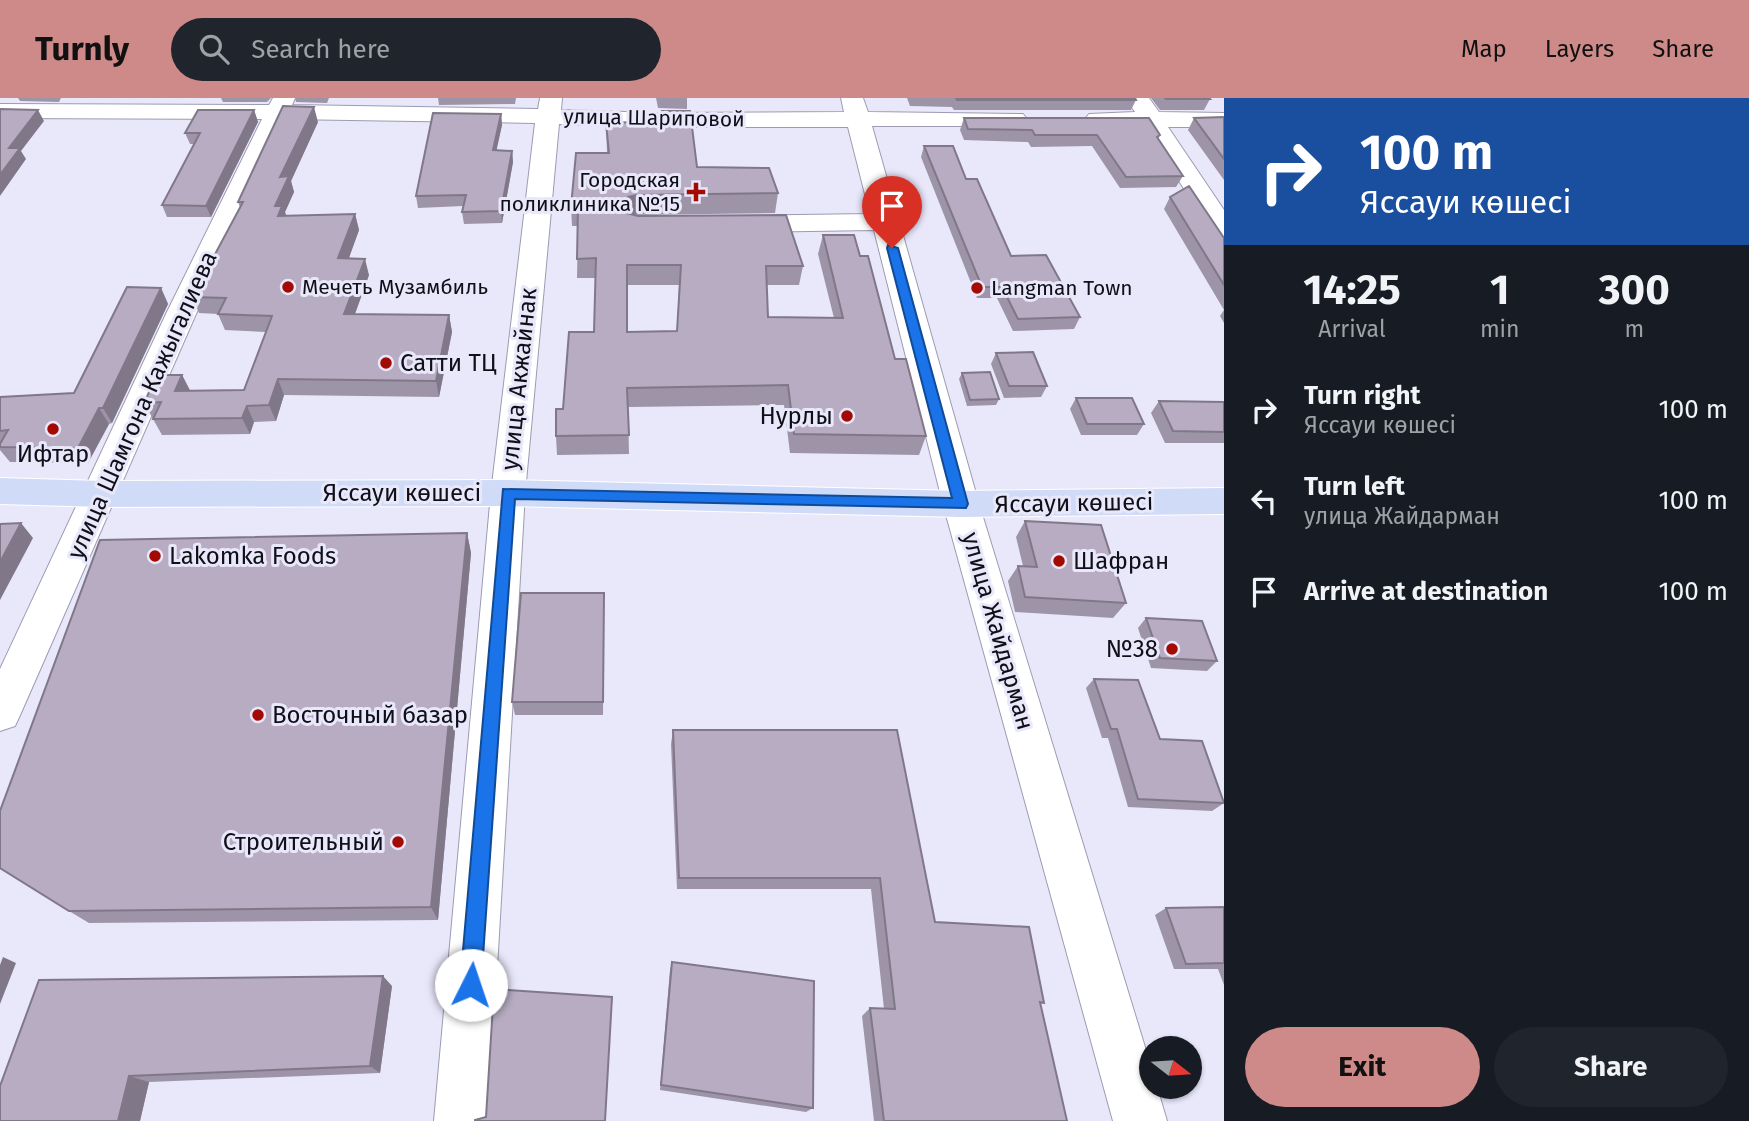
<!DOCTYPE html>
<meta charset="utf-8">
<style>
body{margin:0;font-family:"Fira Sans",sans-serif;background:#20242c;color:#f1f3f6;height:100vh;display:flex;flex-direction:column;font-size:26px;white-space:nowrap}
*{box-sizing:border-box;margin:0}
p{font-size:23px;color:#9ea1a6}
.icon{flex:none;width:38px;height:38px;fill:none;stroke:currentColor;stroke-width:2;stroke-linecap:round;stroke-linejoin:round}
.map{position:relative;flex:1;overflow:hidden}
.sheet{display:flex;flex-direction:column;background:#171b24;width:525px}
.sheet>*{flex:none}
.guide{background:#1a4fa0;color:#fff;overflow:hidden}
.needle{width:46px;rotate:107deg}
.buttons{position:absolute;left:1139px;top:938px;display:grid;gap:14px}
.buttons a{display:grid;place-items:center;width:63px;height:63px;border-radius:50%;background:#171b24;box-shadow:0 2px 5px #0004;font-size:35px}
.pin{position:absolute;display:grid;place-items:center;width:60px;height:60px;color:#fff;margin:-72px -30px;border-radius:50% 50% 50% 0;rotate:-45deg;box-shadow:0 0 7px #0007}
.pin .icon{rotate:45deg}
.me{position:absolute;width:77px;margin:-38px;rotate:4deg;stroke-linejoin:round;filter:drop-shadow(0 0 5px #0008)}
.turn{display:flex;align-items:center;gap:24px;height:147px;padding:0 21px;font-size:32px}
.turn .icon{width:91px;height:91px;stroke-width:2.5}
.turn b{display:block;font-size:49px;line-height:60px}
.eta{display:flex;justify-content:space-evenly;align-items:center;height:119px;text-align:center}
.eta b{font-size:42px;font-weight:700;line-height:49px}
.primary-button{display:flex;gap:14px;margin-top:auto;padding:14px 21px}
.primary-button a{flex:1;height:80px;border-radius:42px;background:#cd8a88;color:#111;font-size:28px;font-weight:700;line-height:80px;text-align:center}
.primary-button a+a{background:#20242c;color:#f1f3f6}
ul{padding:0;list-style:none}
li{display:flex;align-items:center;gap:21px;height:91px;padding:0 21px}
li div{flex:1}
li b{display:block;font-size:26px}
li em{font-style:normal}
header{display:flex;align-items:center;gap:42px;box-sizing:border-box;height:98px;padding:0 35px;background:#cd8a88;color:#111}
header strong{font-size:33px}
nav{display:flex;gap:38px;margin-inline-start:auto;font-size:24px}
.search{width:490px;height:63px;background:#20242c;display:flex;align-items:center;gap:18px;box-sizing:border-box;padding:0 24px;border-radius:38px;color:#9ea1a6;font-size:26px}
main{display:flex;flex:1;min-height:0}
.map>svg:first-child{display:block}
.lines{fill:none;stroke-linecap:round;stroke-linejoin:round}
.minor-casing{stroke:#9c9bb1;stroke-width:2}
.major-casing{stroke:#fff;stroke-width:2}
.minor{fill:#fff;fill-rule:evenodd}
.major{fill:#d0dcf7;fill-rule:evenodd}
.wall{fill:#9d94a7;fill-rule:evenodd}
.shaded-wall{fill:#807888}
.building{fill:#b7acc2;stroke:#807888;stroke-width:2;fill-rule:evenodd}
.route{fill:#1a73e8;stroke:#114b97;stroke-width:2}
.poi-dot{fill:#a20a02;stroke:#e9e8fb;stroke-width:2.5}
.labels{text-anchor:middle;stroke-width:6;stroke-linejoin:round;paint-order:stroke}
.far-street-label{font-size:21px;fill:#0f0f17;stroke:#e9e8fb}
.far-poi-label{font-size:21px;fill:#0f0f17;stroke:#e9e8fb;text-anchor:start}
.poi-label{font-size:24px;fill:#0f0f17;stroke:#e9e8fb;text-anchor:start}
.street-label{font-size:24px;fill:#0f0f17;stroke:#e9e8fb}
</style>
<header>
<strong>Turnly</strong>
<div class="search"><svg class="icon" aria-label="search" viewBox="0 0 24 24"><circle cx="10" cy="10" r="6"/><path d="M15 15l6 6"/></svg>Search here</div>
<nav><a>Map</a><a>Layers</a><a>Share</a></nav>
</header>
<main>
<div class="map">
<svg width="1224" height="1023" viewBox="0 0 1224 1023">
<rect width="100%" height="100%" fill="#e9e8fb"/>
<g class="lines">
<g class="minor-casing">
<path id="minor" d="M273,0H295L292,7L538,11L540,0H562L561,12L658,15L844,14L841,0H863L868,14L1023,16L1027,21L1023,26L1015,28H872L979,406L1152,972V989H1157L1167,1023H1113L943,406L874,132L737,134L728,132L724,126L728,120L737,118L870,116L848,29H658L559,26L525,395L488,1023H434L491,395L535,25L286,21L196,216L21,615L15,628L0,633V571L166,216L262,21L0,20V6L269,7Z
M1133,0H1149L1159,14L1224,15V29H1168L1224,112V140L1214,138L1144,28L1089,26L1085,21L1089,16L1135,14L1129,5Z"/>
</g>
<g class="major-casing">
<path id="major" d="M0,380L102,383L508,382L961,393L1224,390V416L961,419L508,408L102,409L0,406Z"/>
</g>
<use href="#minor" class="minor"/>
<use href="#major" class="major"/>
</g>
<path class="wall" d="M18,0H61L59,4L20,3Z
M221,0H271L267,4H223Z
M295,0H329L327,5L296,4Z
M438,0H516L515,6L439,7Z
M656,0H687V11L658,10Z
M907,0H1135L1136,2L1131,12H954L952,9L910,8Z
M1151,0H1209L1210,1L1204,12H1160Z
M254,12L258,24L211,119H167L162,107L194,46H190L185,35Z
M662,13L697,69L778,95L775,115L633,117L803,168L799,187H766L768,219L834,220L818,156L823,137L860,158L895,261L926,338L919,357L790,355L784,307L628,309L629,356L557,357L556,338L563,311L594,234L596,180H577L578,128H572L571,109L607,55L606,25L661,24ZM627,187H679L677,233L627,234Z
M501,16L502,27L496,52L512,53L513,64L502,125L464,126L462,114L463,108L418,110L416,98Z
M1224,19V82L1188,32L1194,20Z
M964,20L1160,37L1158,41L1183,78L1176,89L1120,90L1092,48L1031,49L1028,44L964,42L960,32Z
M318,24L291,83L294,94L285,114L286,118L355,116L359,132L349,160L369,177L355,216L449,217L452,234L439,299L284,297L276,323L254,324L250,336L162,337L144,305L182,277L190,292H244L266,234L225,232L218,216L199,215L192,199L240,109L238,104Z
M924,48L966,81L1011,158L1080,219L1074,231L1013,233L997,200H977L921,59Z
M1170,99L1224,140V212L1164,111Z
M161,190L168,206L112,325L109,326L88,365L10,364L0,352V299L74,295Z
M1224,212V225L1220,218Z
M996,255L1047,288L1041,299L1004,300L991,266Z
M962,275L999,301L996,307L967,308L959,281Z
M1076,300L1144,326L1137,337H1081L1070,311Z
M1159,303L1224,304V345H1165L1151,315Z
M1025,423L1126,505L1113,520L1015,514L1008,483L1018,468H1023L1016,439Z
M467,435L471,455L438,822L89,825L69,813Z
M604,495L603,617H515L512,604Z
M1146,520L1217,563L1207,573L1151,570L1138,530Z
M1094,581L1160,641L1224,705L1212,713L1128,709L1108,640H1102L1086,590Z
M673,632H897L935,824L1044,905L1040,906L1067,1023H874L862,918L870,910L884,911L871,791H677L671,646Z
M1224,809V887L1218,871H1174L1155,817L1166,810Z
M672,864L813,1010L806,1014L660,992L670,872Z
M392,888L380,975L149,984L140,1023H0Z"/>
<path class="shaded-wall" d="M314,9L318,24L291,83L294,94L285,114L288,124L283,134L275,108L280,79Z
M38,12L44,23L21,53L26,61L0,98V77L9,50Z
M254,12L258,24L211,119L206,108Z
M501,16L502,27L494,64L493,52Z
M512,53L513,64L502,125L501,113Z
M637,97V116L627,118L622,106L628,99Z
M355,116L359,132L343,176L338,160Z
M365,161L369,177L349,232L344,216Z
M161,190L168,206L112,325L103,310Z
M449,217L452,234L439,299L436,283Z
M182,277L190,293H175Z
M278,281L284,297L276,323L269,307Z
M247,308L254,324L250,336L242,320Z
M99,310L109,326L88,365L78,350Z
M21,425L33,440L0,502V464Z
M467,435L471,455L438,822L431,809Z
M3,859L16,865L0,906V867Z
M383,878L392,888L380,975L370,968Z
M129,978L149,984L140,1023H118Z"/>
<path class="building" d="M956,0H1135L1136,2H957Z
M1165,0H1209L1210,1H1166Z
M283,8L314,9L280,79L289,78L275,108H282L278,118L355,116L338,160L365,161L344,216L449,217L436,283L278,281L269,307L247,308L242,320L153,321L161,304L144,305L157,277H182L175,293L244,292L272,218L218,216L226,200L192,199L243,104H238Z
M0,11L38,12L9,50H20L0,77Z
M198,12H254L206,108L162,107L200,35H185Z
M662,13H690L697,69L769,70L778,95L637,97L628,99L622,106L626,115L638,118L786,117L803,168H766L768,219L843,220L823,137H854L860,158H868L895,261H906L926,338L794,336L788,287L627,290L629,337L556,338V311H563L569,234H594L596,160L577,161L578,109H571L576,55H609L606,25L664,23ZM627,167H681L677,233L627,234Z
M433,15L501,16L493,52L512,53L501,113L462,114L466,97L416,98Z
M1224,19V61L1194,20Z
M964,20H1149L1160,37L1157,39L1183,78L1126,79L1097,37H1035L1032,32L968,31Z
M924,48H953L966,81H977L1011,158L1046,157L1080,219L1018,221L1002,189H982Z
M1189,88L1224,140V187L1170,99Z
M127,189L161,190L103,310H99L78,350L0,349V346L8,332L0,333V299L74,295Z
M1033,254L1047,288H1009L996,255Z
M990,274L999,301L970,302L962,275Z
M1076,300H1132L1144,326H1087Z
M1159,303L1224,304V334L1173,333Z
M1025,423L1101,427L1126,505L1025,499L1018,468L1037,469Z
M21,425L0,464V426Z
M467,435L431,809L69,813L0,770V713L100,442Z
M521,495H604L603,604H512Z
M1146,520L1202,523L1217,563L1160,560Z
M1094,581L1138,582L1160,641L1202,643L1224,705L1138,701L1117,631H1111Z
M673,632H897L935,824L1029,829L1044,905L1040,904L1067,1023H884L870,910L895,911L880,780H679Z
M1224,809V865L1186,866L1166,810Z
M672,864L814,883L813,1010L661,987Z
M383,878L370,968L129,978L118,1023H0V988L39,882Z
M494,891L612,899L605,1023H475V1022L486,1019Z"/>
<path class="route" d="M888,147L898,150L968,406L966,410L515,401L481,887L478,894L471,897L463,894L460,887L503,391L952,400L887,150Z"/>
<g class="poi-dot">
<path d="M692.5 83.5h7v7h7v7h-7v7h-7v-7h-7v-7h7z"/>
<circle cx="288" cy="189" r="7"/>
<circle cx="977" cy="190" r="7"/>
<circle cx="386" cy="265" r="7"/>
<circle cx="847" cy="318" r="7"/>
<circle cx="53" cy="331" r="7"/>
<circle cx="155" cy="458" r="7"/>
<circle cx="1059" cy="463" r="7"/>
<circle cx="1172" cy="551" r="7"/>
<circle cx="258" cy="617" r="7"/>
<circle cx="398" cy="744" r="7"/>
</g>
<g class="labels">
<g class="far-street-label">
<text transform="translate(654 20) rotate(1)" y="7">улица Шариповой</text>
</g>
<g class="far-poi-label">
<text x="680" y="89" text-anchor="end">Городская<tspan x="680" dy="24">поликлиника №15</tspan></text>
<text x="302" y="196">Мечеть Музамбиль</text>
<text x="991" y="197">Langman Town</text>
</g>
<g class="poi-label">
<text x="400" y="273">Сатти ТЦ</text>
<text x="833" y="326" text-anchor="end">Нурлы</text>
<text x="53" y="364" text-anchor="middle">Ифтар</text>
<text x="169" y="466">Lakomka Foods</text>
<text x="1073" y="471">Шафран</text>
<text x="1158" y="559" text-anchor="end">№38</text>
<text x="272" y="625">Восточный базар</text>
<text x="384" y="752" text-anchor="end">Строительный</text>
</g>
<g class="street-label">
<text transform="translate(519 281) rotate(-84)" y="8">улица Акжайнак</text>
<text transform="translate(142 307) rotate(-66)" y="8">улица Шамгона Кажыгалиева</text>
<text x="402" y="403">Яссауи көшесі</text>
<text transform="translate(1074 405) rotate(-1)" y="8">Яссауи көшесі</text>
<text transform="translate(998 533) rotate(74)" y="8">улица Жайдарман</text>
</g>
</g>
</svg>
<div class="buttons">
<a><svg class="needle" viewBox="-14 -14 28 28"><path d="M0-13l5 13h-10z" fill="#e53935"/><path d="M0 13l5-13h-10z" fill="#9ea1a6"/></svg></a>
</div>
<div class="pin" style="left:892px;top:150px;background:#d93025"><svg class="icon" aria-label="arrive" viewBox="0 0 24 24"><path d="M6 21V4h12l-3 4 3 4H6"/></svg></div>
<svg class="me" style="left:471px;top:887px" viewBox="-20 -20 40 40"><circle r="19" fill="#fff"/><path d="M0-13L10 11 0 6-10 11z" fill="#1a73e8"/></svg>
</div>
<section class="sheet">
<div class="guide">
<div class="turn"><svg class="icon" aria-label="right" viewBox="0 0 24 24"><path d="M7 20v-9h11M14 6l5 5-5 5"/></svg><div><b>100 m</b>Яссауи көшесі</div></div>
</div>
<div class="eta">
<div><b>14:25</b><p>Arrival</p></div>
<div><b>1</b><p>min</p></div>
<div><b>300</b><p>m</p></div>
</div>
<ul>
<li><svg class="icon" aria-label="right" viewBox="0 0 24 24"><path d="M7 20v-9h11M14 6l5 5-5 5"/></svg><div><b>Turn right</b><p>Яссауи көшесі</p></div><em>100 m</em></li>
<li><svg class="icon" aria-label="left" viewBox="0 0 24 24"><path d="M17 20v-9H6M10 6l-5 5 5 5"/></svg><div><b>Turn left</b><p>улица Жайдарман</p></div><em>100 m</em></li>
<li><svg class="icon" aria-label="arrive" viewBox="0 0 24 24"><path d="M6 21V4h12l-3 4 3 4H6"/></svg><div><b>Arrive at destination</b></div><em>100 m</em></li>
</ul>
<div class="primary-button"><a>Exit</a><a>Share</a></div>
</section>
</main>
